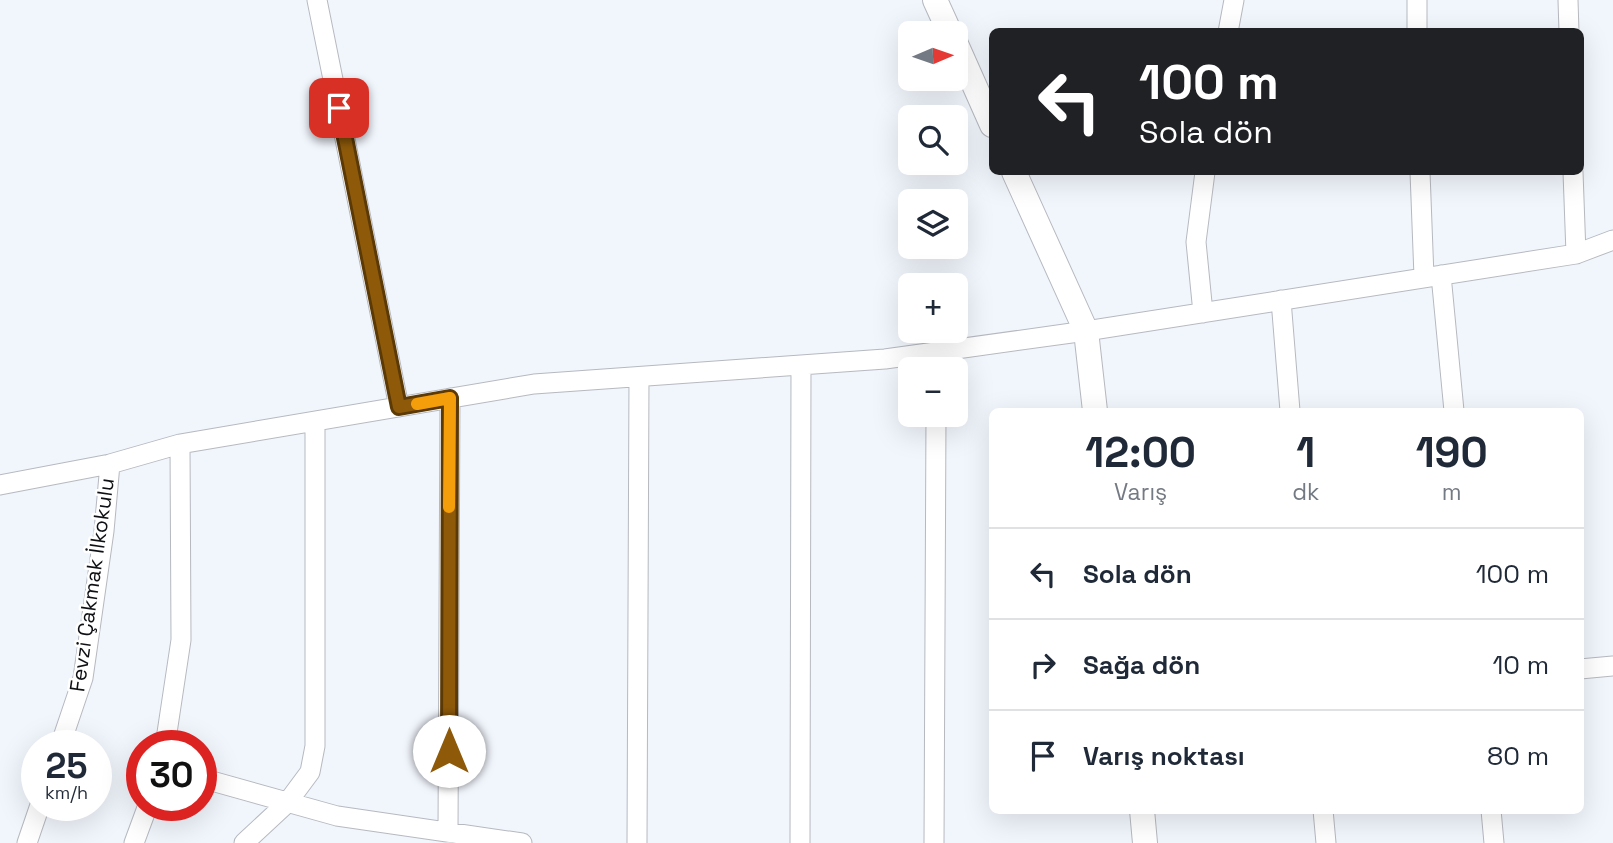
<!DOCTYPE html>
<html lang="tr">
<meta charset="utf-8">
<style>
body{margin:0;font-family:"Space Grotesk",sans-serif;background:#f6f6f7;color:#1f2937;height:100vh;display:flex;flex-direction:column;font-size:26px;white-space:nowrap}
*{box-sizing:border-box;margin:0}
p{font-size:23px;color:#747a83}
.icon{flex:none;width:38px;height:38px;fill:none;stroke:currentColor;stroke-width:2;stroke-linecap:round;stroke-linejoin:round}
.map{position:relative;flex:1;overflow:hidden}
.drawer{position:absolute;left:989px;top:408px;width:595px;height:406px;display:flex;flex-direction:column;background:#fff;border-radius:10px;box-shadow:0 7px 28px #0002}
.drawer>*{flex:none}
.guide{position:absolute;left:989px;top:28px;width:595px;height:147px;border-radius:10px;box-shadow:0 7px 28px #0002;background:#202124;color:#fff;overflow:hidden}
.needle{width:46px;rotate:88deg}
.controls{position:absolute;left:898px;top:21px;display:grid;gap:14px}
.controls a{display:grid;place-items:center;width:70px;height:70px;border-radius:10px;background:#fff;box-shadow:0 7px 28px #0002;font-size:35px}
.speed{position:absolute;left:21px;top:730px;display:flex;gap:14px;font-size:35px;font-weight:700;text-align:center}
.speed>*{display:grid;place-content:center;width:91px;height:91px;border-radius:50%;background:#fff;box-shadow:0 7px 28px #0002;line-height:1}
.speed small{font-size:18px;font-weight:400}
.speed .limit{border:10px solid #d22;background:#fff;color:#111}
.pin{position:absolute;display:grid;place-items:center;width:60px;height:60px;color:#fff;margin:-30px;border-radius:14px;box-shadow:0 4px 10px #0006}
.me{position:absolute;width:77px;margin:-38px;rotate:0deg;stroke-linejoin:round;filter:drop-shadow(0 0 5px #0008)}
.turn{display:flex;align-items:center;gap:24px;height:147px;padding:0 35px;font-size:32px}
.turn .icon{width:91px;height:91px;stroke-width:2.5}
.turn b{display:block;font-size:49px;line-height:60px}
.eta{display:flex;justify-content:space-evenly;align-items:center;height:119px;text-align:center}
.eta b{font-size:42px;font-weight:700;line-height:49px}
ul{padding:0;list-style:none}
li{display:flex;align-items:center;gap:21px;height:91px;padding:0 35px;border-top:2px solid #e0e1e3}
li div{flex:1}
li b{display:block;font-size:26px}
li em{font-style:normal}
.map>svg:first-child{display:block}
.lines{fill:none;stroke-linecap:round;stroke-linejoin:round}
.minor-casing{stroke:#b6b9c0;stroke-width:21}
.tertiary-casing{stroke:#b6b9c0;stroke-width:26}
.minor{stroke:#fff;stroke-width:19}
.tertiary{stroke:#fff;stroke-width:24}
.route-casing{stroke:#5c3a06;stroke-width:18}
.route{stroke:#8e5a0a;stroke-width:12}
.slow{stroke:#f59e0b;stroke-width:12}
.labels{text-anchor:middle;stroke-width:5;stroke-linejoin:round;paint-order:stroke}
.street-label{font-size:21px;fill:#0f1013;stroke:#fff}
</style>
<div class="map">
<svg width="1613" height="843" viewBox="0 0 1613 843">
<rect width="100%" height="100%" fill="#f1f5fc"/>
<g class="lines">
<g class="minor-casing">
<path id="minor" d="M317,0L399,407
M1417,0V32
M1568,0L1569,32
M1228,32L1234,0
M1420,172L1424,277
M1573,172L1576,254
M1441,275L1454,411
M1281,300L1290,411
M1203,313L1196,242L1205,172
M0,485L110,464L180,444L534,384L885,359L1086,331L1576,254L1613,240
M1580,669L1613,666
M60,746L83,678L104,531L110,464
M165,746L181,640L180,444
M201,778L337,816L522,843
M1323,810L1326,843
M1491,810L1494,843
M448,833L450,398
M27,843L40,805
M134,843L148,805
M244,843L287,803L310,772L315,746V421
M637,843L639,377
M800,843L801,365
M934,843L936,415"/>
</g>
<g class="tertiary-casing">
<path id="tertiary" d="M935,0L950,33
M956,44L992,125
M1014,172L1086,331L1095,411
M1142,810L1145,843"/>
</g>
<use href="#minor" class="minor"/>
<use href="#tertiary" class="tertiary"/>
</g>
<g class="lines">
<g class="route-casing">
<path id="route" d="M339,108L399,407L450,398L449,751"/>
</g>
<use href="#route" class="route"/>
<path class="slow" d="M417,404L450,398L449,507"/>
</g>
<g class="labels">
<g class="street-label">
<text transform="translate(92 585) rotate(-82)" y="7">Fevzi Çakmak İlkokulu</text>
</g>
</g>
</svg>
<div class="controls">
<a><svg class="needle" viewBox="-14 -14 28 28"><path d="M0-13l5 13h-10z" fill="#e53935"/><path d="M0 13l5-13h-10z" fill="#747a83"/></svg></a>
<a><svg class="icon" aria-label="search" viewBox="0 0 24 24"><circle cx="10" cy="10" r="6"/><path d="M15 15l6 6"/></svg></a>
<a><svg class="icon" aria-label="layers" viewBox="0 0 24 24"><path d="M12 4l9 5-9 5-9-5zM3 14l9 5 9-5"/></svg></a>
<a>+</a>
<a>−</a>
</div>
<div class="speed"><div>25<small>km/h</small></div><div class="limit">30</div></div>
<div class="pin" style="left:339px;top:108px;background:#d93025"><svg class="icon" aria-label="arrive" viewBox="0 0 24 24"><path d="M6 21V4h12l-3 4 3 4H6"/></svg></div>
<svg class="me" style="left:449px;top:751px" viewBox="-20 -20 40 40"><circle r="19" fill="#fff"/><path d="M0-13L10 11 0 6-10 11z" fill="#8e5a0a"/></svg>
<div class="guide">
<div class="turn"><svg class="icon" aria-label="left" viewBox="0 0 24 24"><path d="M17 20v-9H6M10 6l-5 5 5 5"/></svg><div><b>100 m</b>Sola dön</div></div>
</div>
<section class="drawer">
<div class="eta">
<div><b>12:00</b><p>Varış</p></div>
<div><b>1</b><p>dk</p></div>
<div><b>190</b><p>m</p></div>
</div>
<ul>
<li><svg class="icon" aria-label="left" viewBox="0 0 24 24"><path d="M17 20v-9H6M10 6l-5 5 5 5"/></svg><div><b>Sola dön</b></div><em>100 m</em></li>
<li><svg class="icon" aria-label="right" viewBox="0 0 24 24"><path d="M7 20v-9h11M14 6l5 5-5 5"/></svg><div><b>Sağa dön</b></div><em>10 m</em></li>
<li><svg class="icon" aria-label="arrive" viewBox="0 0 24 24"><path d="M6 21V4h12l-3 4 3 4H6"/></svg><div><b>Varış noktası</b></div><em>80 m</em></li>
</ul>
</section>
</div>
